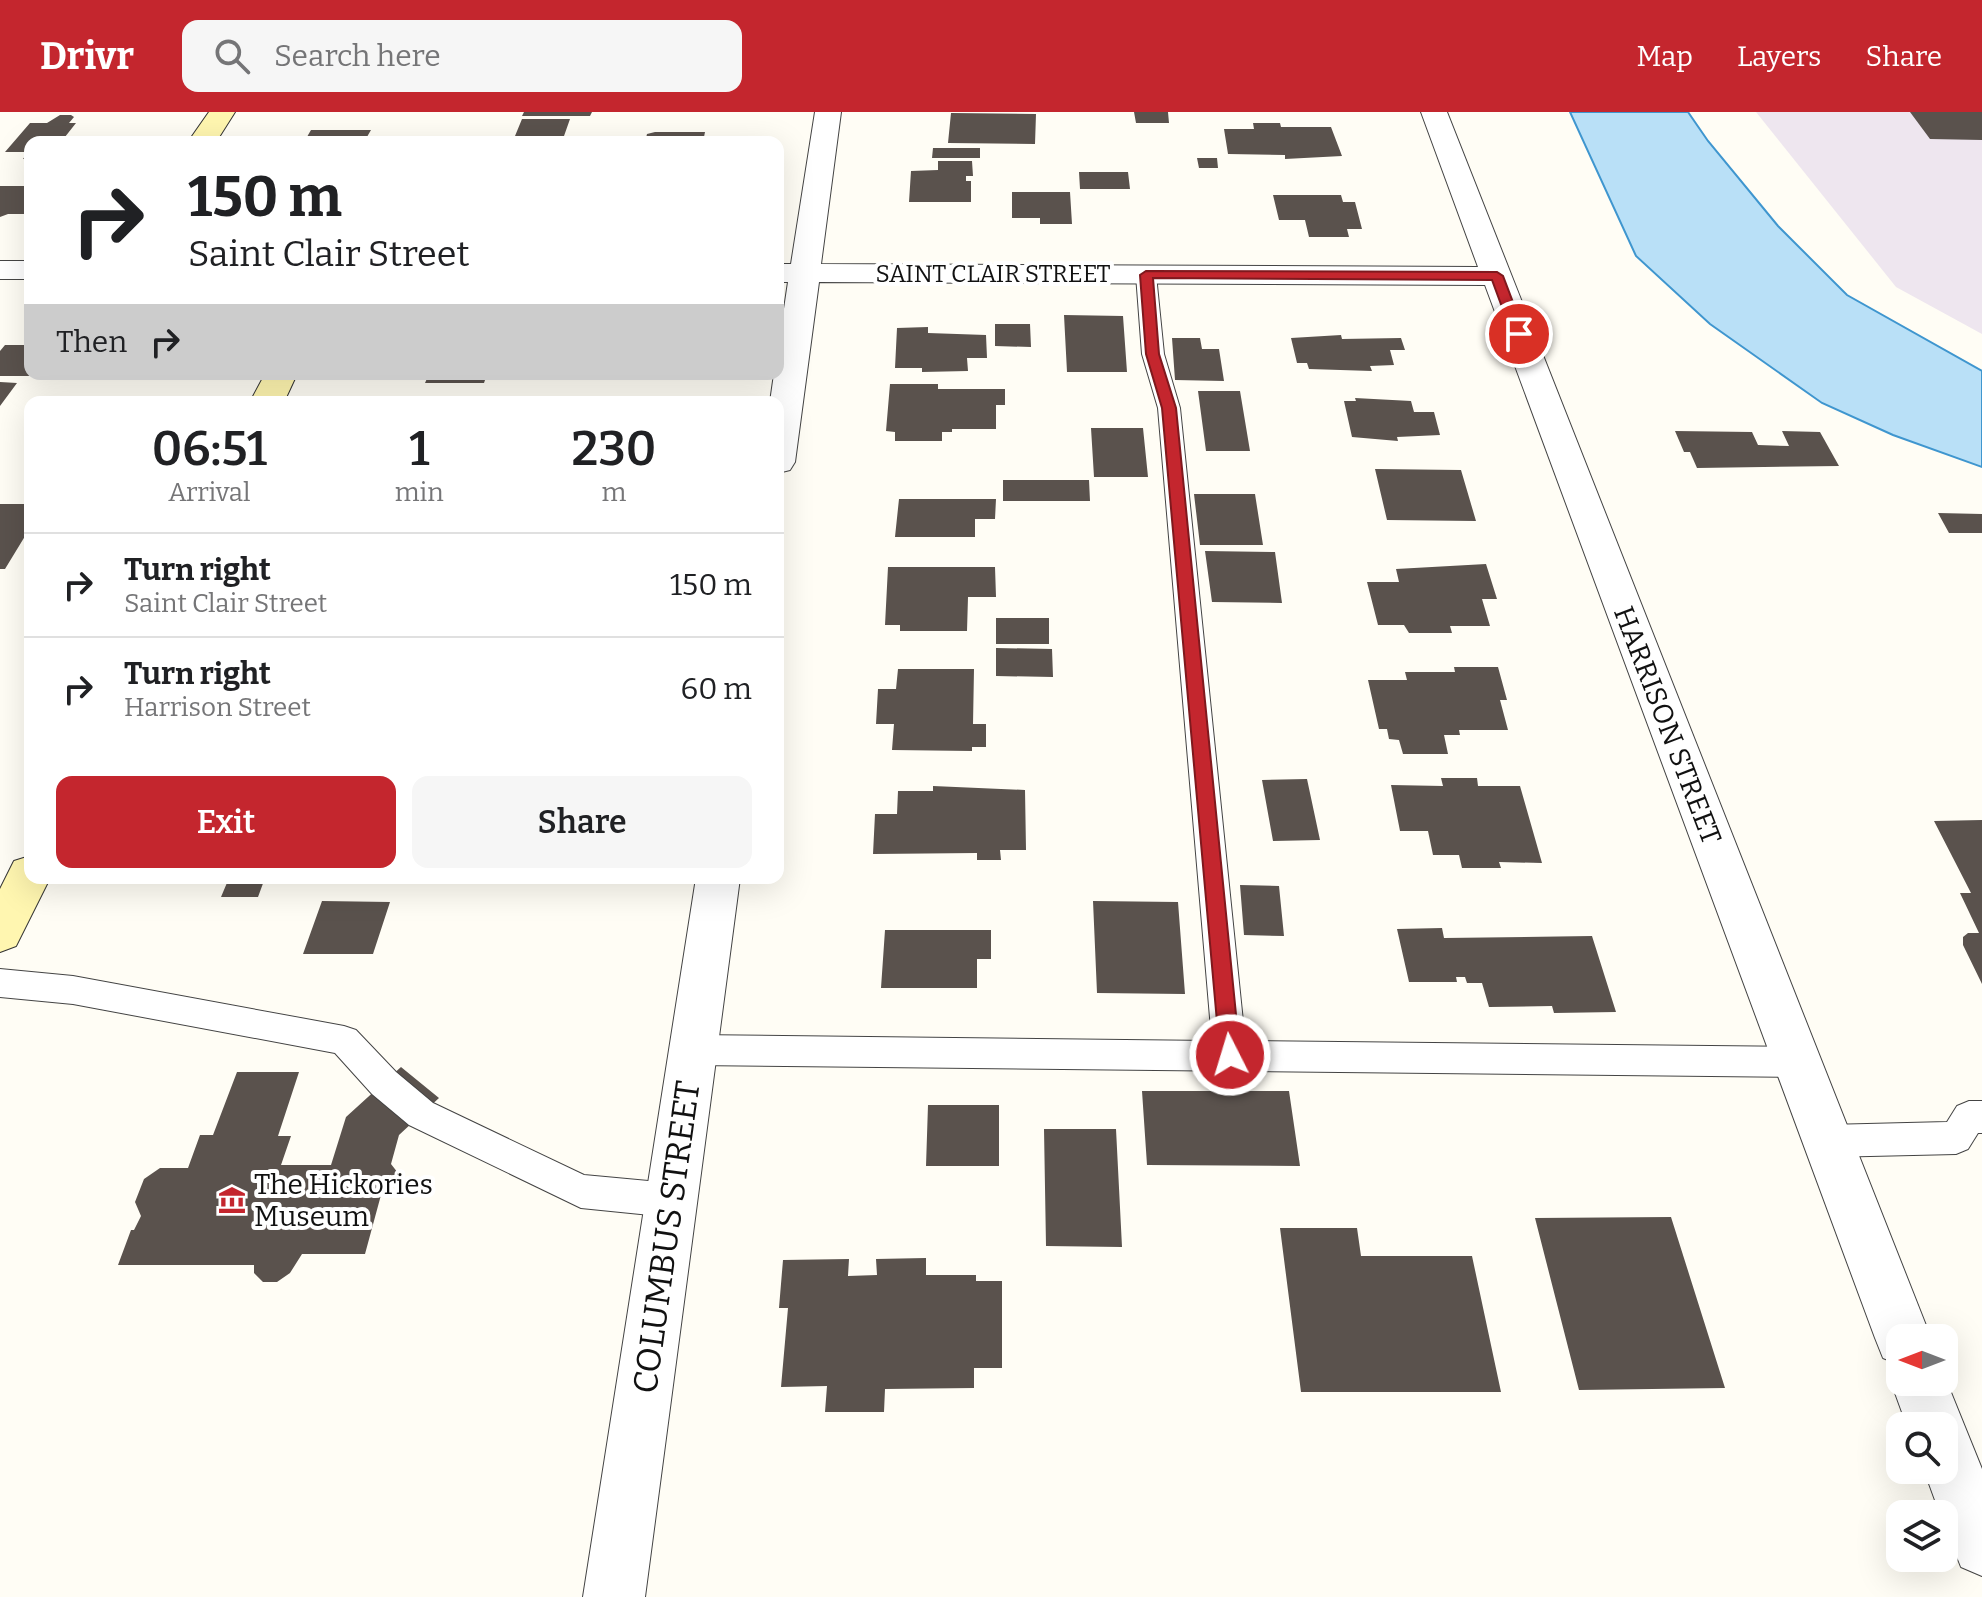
<!DOCTYPE html>
<style>
body{margin:0;font-family:Bitter,serif;background:#f6f6f6;color:#202124;height:100vh;display:flex;flex-direction:column;font-size:30px;white-space:nowrap}
*{box-sizing:border-box;margin:0}
p{font-size:26px;color:#757577}
.icon{flex:none;width:44px;height:44px;fill:none;stroke:currentColor;stroke-width:2;stroke-linecap:round;stroke-linejoin:round}
.map{position:relative;flex:1;overflow:hidden}
.drawer{position:absolute;left:24px;top:284px;width:760px;height:488px;display:flex;flex-direction:column;background:#fff;border-radius:16px;box-shadow:0 8px 32px #0002}
.drawer>*{flex:none}
.top-card{position:absolute;left:24px;top:24px;width:760px;height:244px;border-radius:16px;box-shadow:0 8px 32px #0002;background:#fff;color:#202124;overflow:hidden}
.needle{width:52px;rotate:270deg}
.tools{position:absolute;left:1886px;top:1212px;display:grid;gap:16px}
.tools a{display:grid;place-items:center;width:72px;height:72px;border-radius:16px;background:#fff;box-shadow:0 8px 32px #0002;font-size:40px}
.pin{position:absolute;display:grid;place-items:center;width:68px;height:68px;color:#fff;margin:-34px;border:4px solid #fff;border-radius:50%;box-shadow:0 2px 8px #0007}
.me{position:absolute;width:88px;margin:-44px;rotate:355deg;stroke-linejoin:round;filter:drop-shadow(0 0 6px #0008)}
.turn{display:flex;align-items:center;gap:28px;height:168px;padding:0 32px;font-size:36px}
.turn .icon{width:104px;height:104px;stroke-width:2.5}
.turn b{display:block;font-size:56px;line-height:68px}
.then{display:flex;align-items:center;height:76px;padding:0 32px;background:#0003;gap:16px;font-size:30px}
.eta{display:flex;justify-content:space-evenly;align-items:center;height:136px;text-align:center}
.eta b{font-size:48px;font-weight:600;line-height:56px}
.primary-button{display:flex;gap:16px;margin-top:auto;padding:16px 32px}
.primary-button a{flex:1;height:92px;border-radius:16px;background:#c4262e;color:#fff;font-size:32px;font-weight:600;line-height:92px;text-align:center}
.primary-button a+a{background:#f6f6f6;color:#202124}
ul{padding:0;list-style:none}
li{display:flex;align-items:center;gap:24px;height:104px;padding:0 32px;border-top:2px solid #e0e0e0}
li div{flex:1}
li b{display:block;font-size:30px}
li em{font-style:normal}
header{display:flex;align-items:center;gap:48px;box-sizing:border-box;height:112px;padding:0 40px;background:#c4262e;color:#fff}
header strong{font-size:38px}
nav{display:flex;gap:44px;margin-inline-start:auto;font-size:28px}
.search{width:560px;height:72px;background:#f6f6f6;display:flex;align-items:center;gap:20px;box-sizing:border-box;padding:0 28px;border-radius:16px;color:#757577;font-size:30px}
.map>svg:first-child{display:block}
.industrial{fill:#eee6ef}
.water{fill:#b9e0f7;stroke:#3f96cf;stroke-width:2}
.building{fill:#5a524d}
.lines{fill:none;stroke-linecap:round;stroke-linejoin:round}
.lane-casing{stroke:#444;stroke-width:2}
.street-casing{stroke:#444;stroke-width:2}
.secondary-casing{stroke:#333;stroke-width:2}
.lane{fill:#fff;fill-rule:evenodd}
.street{fill:#fff;fill-rule:evenodd}
.secondary{fill:#fff6b0;fill-rule:evenodd}
.route{fill:#c4262e;stroke:#7f191e;stroke-width:2}
.labels{text-anchor:middle;stroke-width:8;stroke-linejoin:round;paint-order:stroke}
.far-street-label{font-size:24px;fill:#111;stroke:#fff}
.street-label{font-size:28px;fill:#111;stroke:#fff}
.poi-label{font-size:28px;fill:#111;stroke:#fff;text-anchor:start}
.near-street-label{font-size:34px;fill:#111;stroke:#fff}
</style>
<header>
<strong>Drivr</strong>
<div class="search"><svg class="icon" aria-label="search" viewBox="0 0 24 24"><circle cx="10" cy="10" r="6"/><path d="M15 15l6 6"/></svg>Search here</div>
<nav><a>Map</a><a>Layers</a><a>Share</a></nav>
</header>
<div class="map">
<svg width="1982" height="1485" viewBox="0 0 1982 1485">
<rect width="100%" height="100%" fill="#fffdf5"/>
<path class="industrial" d="M1756,0H1982V222L1896,175Z"/>
<path class="water" d="M1570,0H1688L1708,29L1778,114L1847,183L1982,259V355L1893,323L1822,291L1710,212L1636,144Z"/>
<path class="building" d="M524,0H592L590,4H522Z
M1134,0H1168L1169,11H1136Z
M1910,0H1982V28L1930,27Z
M951,1L1036,2L1035,32L948,31Z
M60,3H71L74,5L69,11H76L61,30H30V47H23L28,40H5L30,11H47Z
M522,7H570L564,24H515Z
M1253,11H1280L1281,15H1331L1342,44L1285,47V43L1228,42L1224,17H1254Z
M311,18H371L364,30H304Z
M655,20H705L703,30H645L647,22Z
M933,36H980V46H932Z
M1197,46H1217L1218,56H1199Z
M938,49H972L973,64H966V69H971V90H909L911,59L938,58Z
M1079,60H1128L1130,77H1080Z
M0,74H30V96L26,102H8L0,105Z
M1012,80H1070L1072,112H1040V106H1012Z
M1273,83H1341L1343,90H1355L1362,117H1347L1349,125H1309L1305,108H1279Z
M1064,203L1123,204L1127,260H1067Z
M995,212H1030L1031,235L995,234Z
M928,215V221L986,223L987,246H967L968,259L922,260V256H895L897,216Z
M1341,223L1342,227L1401,226L1405,238H1390L1394,253L1370,254L1372,259L1309,257L1307,251H1297L1291,226Z
M1172,226H1200L1202,237H1219L1224,269L1175,268Z
M5,233H30V264H0V239Z
M429,262H487L484,271H425Z
M0,270L17,271L0,294Z
M890,272H938V277H1005V293H996V317H952V320H942V329H895V320L886,319Z
M1198,279H1240L1250,339H1206Z
M1355,286L1411,289L1414,300H1434L1440,323L1397,325L1398,329L1352,325L1344,289H1356Z
M1091,316H1143L1148,365H1094Z
M1675,319L1752,320L1758,333L1789,334L1782,319L1820,320L1839,354L1697,356L1690,340H1684Z
M1375,357L1461,358L1476,409L1387,408Z
M1003,368H1089L1090,389H1003Z
M1194,382H1255L1263,433H1200Z
M899,387H996L995,407H975V425H895Z
M0,392H30V416L5,457H0Z
M1938,401L1982,402V421H1949Z
M1205,439L1275,440L1282,491L1212,490Z
M1486,452L1497,487H1482L1490,514H1450L1452,521H1409L1404,513H1378L1367,470H1399L1396,457Z
M888,455H995L996,485H968L967,519H900V513H885Z
M996,506H1049V532H996Z
M996,536L1052,537L1053,565L996,564Z
M1454,555H1498L1507,588H1500L1508,618H1459L1460,623H1444L1448,642H1403L1399,628L1389,627L1387,617H1379L1368,568H1407L1405,560H1455Z
M898,557H974L973,612H986V635H972V639L892,638L894,612H876L878,577H896Z
M1441,666H1477L1478,674H1520L1542,751L1499,750L1501,756H1462L1459,743H1433L1428,719H1400L1391,673L1443,674Z
M1307,667L1320,728L1273,729L1262,668Z
M933,674L1025,678L1026,738H1000L1001,748H977V741L873,742L875,702H897L898,679H933Z
M1982,708V872L1963,833V825L1968,821H1979L1960,781H1971L1934,709Z
M229,766H265L258,785H221Z
M1240,773L1279,774L1284,824L1244,823Z
M322,789L390,790L373,842H303Z
M1093,789L1178,790L1185,882L1097,881Z
M1442,816L1444,826L1592,824L1616,900L1554,901L1552,894L1489,895L1482,871H1467L1465,865H1456L1457,870H1409L1397,817Z
M885,818H991V847H977V876H881Z
M401,955L439,986L399,1023L391,1052L398,1061L395,1074L381,1083L365,1142H302L290,1161L277,1170H263L254,1161V1153H118L131,1118H134L141,1104L135,1090L144,1067L160,1056H188L200,1023H213L237,960H299L278,1024H291L281,1053H331L346,1005Z
M1142,979H1289L1300,1054L1147,1053Z
M928,993H999V1054H926Z
M1044,1017H1116L1122,1135L1046,1134Z
M1671,1105L1725,1276L1579,1278L1535,1106Z
M1280,1116H1357L1361,1144H1472L1501,1280H1301Z
M926,1146V1163H976V1169H1002V1256H974V1276L885,1277L884,1300H825L827,1274L781,1275L788,1196H779L783,1148L849,1147L848,1164L877,1163L876,1147Z"/>
<g class="lines">
<g class="lane-casing">
<path id="lane" d="M1146,157L1156,163L1164,242L1180,296L1245,929L1797,935L1809,940L1814,950L1809,960L1797,965L693,953L681,948L676,938L681,928L693,923L1212,929L1158,296L1142,242L1136,163Z
M0,857L73,864L344,914L356,918L396,960L433,991L584,1063L670,1071L683,1076L688,1088L683,1100L670,1105L581,1096L409,1013L372,982L335,941L73,892L0,885Z
M1969,989H1982V1021H1978L1968,1037L1956,1042L1827,1045L1815,1040L1810,1029L1815,1018L1827,1013L1947,1010L1957,994Z"/>
</g>
<g class="street-casing">
<path id="street" d="M815,0H841L821,152L1478,155L1421,0H1447L1931,1226H1900V1270H1944V1263L1982,1357V1464L1961,1455L1944,1412V1402H1940L1924,1358H1944V1314H1907L1891,1270L1898,1252L1883,1246L1875,1226L1485,173L819,170L795,350L790,358L778,361V290H770L774,262H778V237L788,170H778V152H791Z
M0,149H30V167H0Z
M696,766H740L645,1485H583Z"/>
</g>
<g class="secondary-casing">
<path id="secondary" d="M209,0H235L216,30H188Z
M265,262H297L284,290H250Z
M30,744V766H50L16,834L0,840V777L14,749Z"/>
</g>
<use href="#lane" class="lane"/>
<use href="#street" class="street"/>
<use href="#secondary" class="secondary"/>
</g>
<path class="route" d="M1146,159L1497,160L1503,164L1525,222L1519,226L1512,222L1492,168L1153,166L1159,242L1176,296L1240,943L1237,949L1230,952L1222,949L1220,943L1162,296L1146,242L1140,163Z"/>
<defs>
<g id="museum-bare" transform="scale(2.16)"><path d="M0-6L6-3V-2H-6V-3ZM-5-1h2V3h-2ZM-1-1h2V3h-2ZM3-1h2V3H3ZM-6 4H6V6H-6Z" fill="#c4262e" stroke="#fff" stroke-width="2.5" paint-order="stroke"/></g>
</defs>
<g fill-rule="evenodd">
<use href="#museum-bare" x="232" y="1088"/>
</g>
<g class="labels">
<g class="far-street-label">
<text x="993" y="170">SAINT CLAIR STREET</text>
</g>
<g class="street-label">
<text transform="translate(1668 613) rotate(69)" y="10">HARRISON STREET</text>
</g>
<g class="poi-label">
<text x="254" y="1082">The Hickories<tspan x="254" dy="32">Museum</tspan></text>
</g>
<g class="near-street-label">
<text transform="translate(666 1125) rotate(-82)" y="12">COLUMBUS STREET</text>
</g>
</g>
</svg>
<div class="tools">
<a><svg class="needle" viewBox="-14 -14 28 28"><path d="M0-13l5 13h-10z" fill="#e53935"/><path d="M0 13l5-13h-10z" fill="#757577"/></svg></a>
<a><svg class="icon" aria-label="search" viewBox="0 0 24 24"><circle cx="10" cy="10" r="6"/><path d="M15 15l6 6"/></svg></a>
<a><svg class="icon" aria-label="layers" viewBox="0 0 24 24"><path d="M12 4l9 5-9 5-9-5zM3 14l9 5 9-5"/></svg></a>
</div>
<div class="pin" style="left:1519px;top:222px;background:#d93025"><svg class="icon" aria-label="arrive" viewBox="0 0 24 24"><path d="M6 21V4h12l-3 4 3 4H6"/></svg></div>
<svg class="me" style="left:1230px;top:943px" viewBox="-20 -20 40 40"><circle r="17" fill="#c4262e" stroke="#fff" stroke-width="3"/><path d="M0-11L8 9 0 5-8 9z" fill="#fff"/></svg>
<div class="top-card">
<div class="turn"><svg class="icon" aria-label="right" viewBox="0 0 24 24"><path d="M7 20v-9h11M14 6l5 5-5 5"/></svg><div><b>150 m</b>Saint Clair Street</div></div>
<div class="then">Then<svg class="icon" aria-label="right" viewBox="0 0 24 24"><path d="M7 20v-9h11M14 6l5 5-5 5"/></svg></div>
</div>
<section class="drawer">
<div class="eta">
<div><b>06:51</b><p>Arrival</p></div>
<div><b>1</b><p>min</p></div>
<div><b>230</b><p>m</p></div>
</div>
<ul>
<li><svg class="icon" aria-label="right" viewBox="0 0 24 24"><path d="M7 20v-9h11M14 6l5 5-5 5"/></svg><div><b>Turn right</b><p>Saint Clair Street</p></div><em>150 m</em></li>
<li><svg class="icon" aria-label="right" viewBox="0 0 24 24"><path d="M7 20v-9h11M14 6l5 5-5 5"/></svg><div><b>Turn right</b><p>Harrison Street</p></div><em>60 m</em></li>
</ul>
<div class="primary-button"><a>Exit</a><a>Share</a></div>
</section>
</div>
